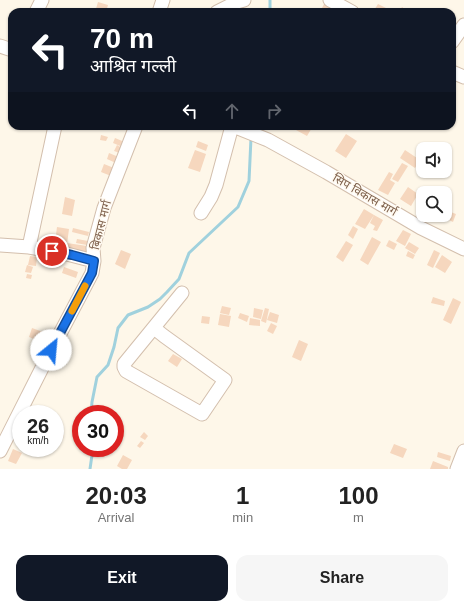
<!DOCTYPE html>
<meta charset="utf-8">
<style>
body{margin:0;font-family:Arial,"Noto Sans Devanagari",sans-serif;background:#f6f6f6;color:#222;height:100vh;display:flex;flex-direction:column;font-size:15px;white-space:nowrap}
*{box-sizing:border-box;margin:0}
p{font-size:13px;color:#767676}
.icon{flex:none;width:22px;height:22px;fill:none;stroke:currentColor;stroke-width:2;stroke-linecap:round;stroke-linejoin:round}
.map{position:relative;height:469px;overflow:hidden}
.details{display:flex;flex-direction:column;background:#fff;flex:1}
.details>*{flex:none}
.banner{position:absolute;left:8px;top:8px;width:448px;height:122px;border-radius:12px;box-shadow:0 1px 3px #0004;background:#111827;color:#fff;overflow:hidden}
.controls{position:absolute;left:416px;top:142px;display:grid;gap:8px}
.controls a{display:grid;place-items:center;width:36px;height:36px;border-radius:8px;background:#fff;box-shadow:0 1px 3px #0004;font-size:20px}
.speed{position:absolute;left:12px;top:405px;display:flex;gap:8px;font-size:20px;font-weight:700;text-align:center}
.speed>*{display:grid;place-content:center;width:52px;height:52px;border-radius:50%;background:#fff;box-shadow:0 1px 3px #0004;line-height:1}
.speed small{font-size:10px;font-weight:400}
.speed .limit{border:6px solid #d22;background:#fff;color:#111}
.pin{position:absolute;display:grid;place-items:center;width:34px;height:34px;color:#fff;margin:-17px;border:2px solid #fff;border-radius:50%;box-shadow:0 1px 4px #0007}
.me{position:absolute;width:44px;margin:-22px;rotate:28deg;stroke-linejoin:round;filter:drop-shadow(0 0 3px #0008)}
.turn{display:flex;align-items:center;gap:14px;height:84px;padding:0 16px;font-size:18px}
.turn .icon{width:52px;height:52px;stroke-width:2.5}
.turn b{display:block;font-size:28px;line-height:34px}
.lanes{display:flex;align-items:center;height:38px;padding:0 16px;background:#0003;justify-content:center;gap:20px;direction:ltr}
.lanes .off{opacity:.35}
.eta{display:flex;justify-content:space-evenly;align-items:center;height:68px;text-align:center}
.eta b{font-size:24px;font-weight:700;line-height:28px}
.primary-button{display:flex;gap:8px;margin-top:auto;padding:8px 16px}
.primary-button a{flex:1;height:46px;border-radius:12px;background:#111827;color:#fff;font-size:16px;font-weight:700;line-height:46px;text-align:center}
.primary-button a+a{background:#f6f6f6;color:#222}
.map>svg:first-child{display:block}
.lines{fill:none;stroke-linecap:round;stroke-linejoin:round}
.stream{stroke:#a0d1dd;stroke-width:3}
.building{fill:#f6d7be}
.minor-casing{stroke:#d3bfad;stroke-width:15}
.minor{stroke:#fff;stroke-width:13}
.route-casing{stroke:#114b97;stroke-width:10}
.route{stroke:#1a73e8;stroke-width:7}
.slow{stroke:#f59e0b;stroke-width:7}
.labels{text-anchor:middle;stroke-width:3;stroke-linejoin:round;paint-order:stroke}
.street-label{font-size:12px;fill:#7c5e49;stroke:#fffaf1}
</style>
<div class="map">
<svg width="464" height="469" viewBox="0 0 464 469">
<rect width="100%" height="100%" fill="#fef7e9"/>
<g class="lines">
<path class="stream" d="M270,12V0
M91,414L92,402L97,377L108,365L114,347L118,328L128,315L148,307L160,299L167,292L179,279L189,253L238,207L249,181L251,138
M90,469L92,455L91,448"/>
</g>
<path class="building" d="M98,2L108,5L106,12H95Z
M325,2L336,8L334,12H320Z
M378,4L388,9L387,12H373Z
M402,7L409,12H399Z
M299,126H313L307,136L296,130Z
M346,134L357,141L346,158L335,151Z
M101,135L108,137L106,141L100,140Z
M115,138L127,143L125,148L113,143Z
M198,141L208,145L206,151L196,147Z
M117,145L122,148L120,153L114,151Z
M195,150L206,154L200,172L188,168Z
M405,150L420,160L415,168L400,158Z
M109,153L121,158L118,164L107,159Z
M402,163L408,166L398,182L392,179Z
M104,164L114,168L111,176L101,172Z
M389,172L393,174L390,180L395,183L388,195L378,190Z
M408,187L418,194L411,206L400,199Z
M65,197L75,200L72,216L62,214Z
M364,209L374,215L365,229L355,224Z
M448,211L456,214L453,222L445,218Z
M374,215L383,220L377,231L373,230L375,226L370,223Z
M353,226L358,229L353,239L348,235Z
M57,227L69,229L67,244L55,242Z
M73,228L89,232L88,236L72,232Z
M403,230L411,234L405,246L396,241Z
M372,237L381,242L368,265L360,260Z
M77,239L88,241L87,245L76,243Z
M389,240L397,244L394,250L386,246Z
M346,241L353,245L343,262L336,257Z
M409,242L419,248L415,254L405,248Z
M67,243L87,246L86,253L66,250Z
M121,250L131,254L125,269L115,264Z
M434,250L440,253L433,268L427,265Z
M408,251L415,255L413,259L406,256Z
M442,255L452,262L445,273L435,267Z
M30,256L37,257L36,266L28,265Z
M27,265L33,267L31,273L25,272Z
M64,267L78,272L76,278L62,273Z
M27,274L32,275L31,279L26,278Z
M433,297L445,301L444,306L431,303Z
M453,298L461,302L451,324L443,320Z
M222,306L231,308L229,315L220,313Z
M254,308L263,310L261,319L253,317Z
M265,308L269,309L266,323L261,321Z
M270,312L279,315L277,323L267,320Z
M240,313L249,316L247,322L238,318Z
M220,314L231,316L229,327L218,325Z
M202,316L210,317L209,324L201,323Z
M250,318L260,320V326L249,325Z
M271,323L277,326L273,334L267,331Z
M32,328L43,332L39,341L29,337Z
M299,340L308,344L301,361L292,357Z
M173,354L182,359L177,367L168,361Z
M57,431L64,435L63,438L55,435Z
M144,432L148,436L145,440L140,437Z
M21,436V446L17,444Z
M141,441L144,443L140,448L137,446Z
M394,444L407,449L403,458L390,453Z
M13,449L22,453L16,464L8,461Z
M438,452L451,456L450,461L437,457Z
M123,455L132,460L127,469H122L117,466Z
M433,461L448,467V469H430Z"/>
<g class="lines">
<g class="minor-casing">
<path id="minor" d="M330,0L352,12
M36,12L42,0
M159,12L163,0
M217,12L237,2L244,0
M452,42L464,25
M0,46L12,50
M452,72L464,77
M233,126L268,140L326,172L421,228L464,249
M201,213L211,197L216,185L232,126
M0,245L29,247L63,253L94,261
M29,247L55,126
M154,328L164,336L225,380L202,414L126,371L124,367V364L182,293
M0,451L45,362L92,273L94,261L93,248L104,208L136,126
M457,469L464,451"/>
</g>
<use href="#minor" class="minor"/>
</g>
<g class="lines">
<g class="route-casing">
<path id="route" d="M51,350L92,273L94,261L72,255L52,251"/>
</g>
<use href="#route" class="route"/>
<path class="slow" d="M72,311L85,286"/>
</g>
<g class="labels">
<g class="street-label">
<text transform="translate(365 195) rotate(30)" y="4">सिप विकास मार्ग</text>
<text transform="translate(101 225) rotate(-76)" y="4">बिकास मार्ग</text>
</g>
</g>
</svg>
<div class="controls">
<a><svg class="icon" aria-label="sound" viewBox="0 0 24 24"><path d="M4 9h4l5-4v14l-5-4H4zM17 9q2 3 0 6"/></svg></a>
<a><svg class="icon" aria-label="search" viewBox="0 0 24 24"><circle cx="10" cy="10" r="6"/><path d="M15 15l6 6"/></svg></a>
</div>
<div class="speed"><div>26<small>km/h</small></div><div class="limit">30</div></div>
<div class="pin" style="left:52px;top:251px;background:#d93025"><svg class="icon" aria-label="arrive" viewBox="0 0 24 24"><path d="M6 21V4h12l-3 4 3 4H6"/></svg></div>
<svg class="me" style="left:51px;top:350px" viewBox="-20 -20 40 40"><circle r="19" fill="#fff"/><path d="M0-13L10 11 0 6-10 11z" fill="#1a73e8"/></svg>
<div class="banner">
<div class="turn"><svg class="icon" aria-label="left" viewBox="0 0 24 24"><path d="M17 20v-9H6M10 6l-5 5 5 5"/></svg><div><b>70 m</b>आश्रित गल्ली</div></div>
<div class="lanes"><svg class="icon" aria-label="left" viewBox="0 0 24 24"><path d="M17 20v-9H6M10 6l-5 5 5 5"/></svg><svg class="icon off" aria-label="ahead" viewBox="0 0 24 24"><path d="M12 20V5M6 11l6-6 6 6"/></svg><svg class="icon off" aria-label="right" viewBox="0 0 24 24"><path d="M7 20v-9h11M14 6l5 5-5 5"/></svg></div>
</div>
</div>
<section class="details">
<div class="eta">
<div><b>20:03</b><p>Arrival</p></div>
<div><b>1</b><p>min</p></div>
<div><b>100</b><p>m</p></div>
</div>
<div class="primary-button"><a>Exit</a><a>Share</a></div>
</section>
